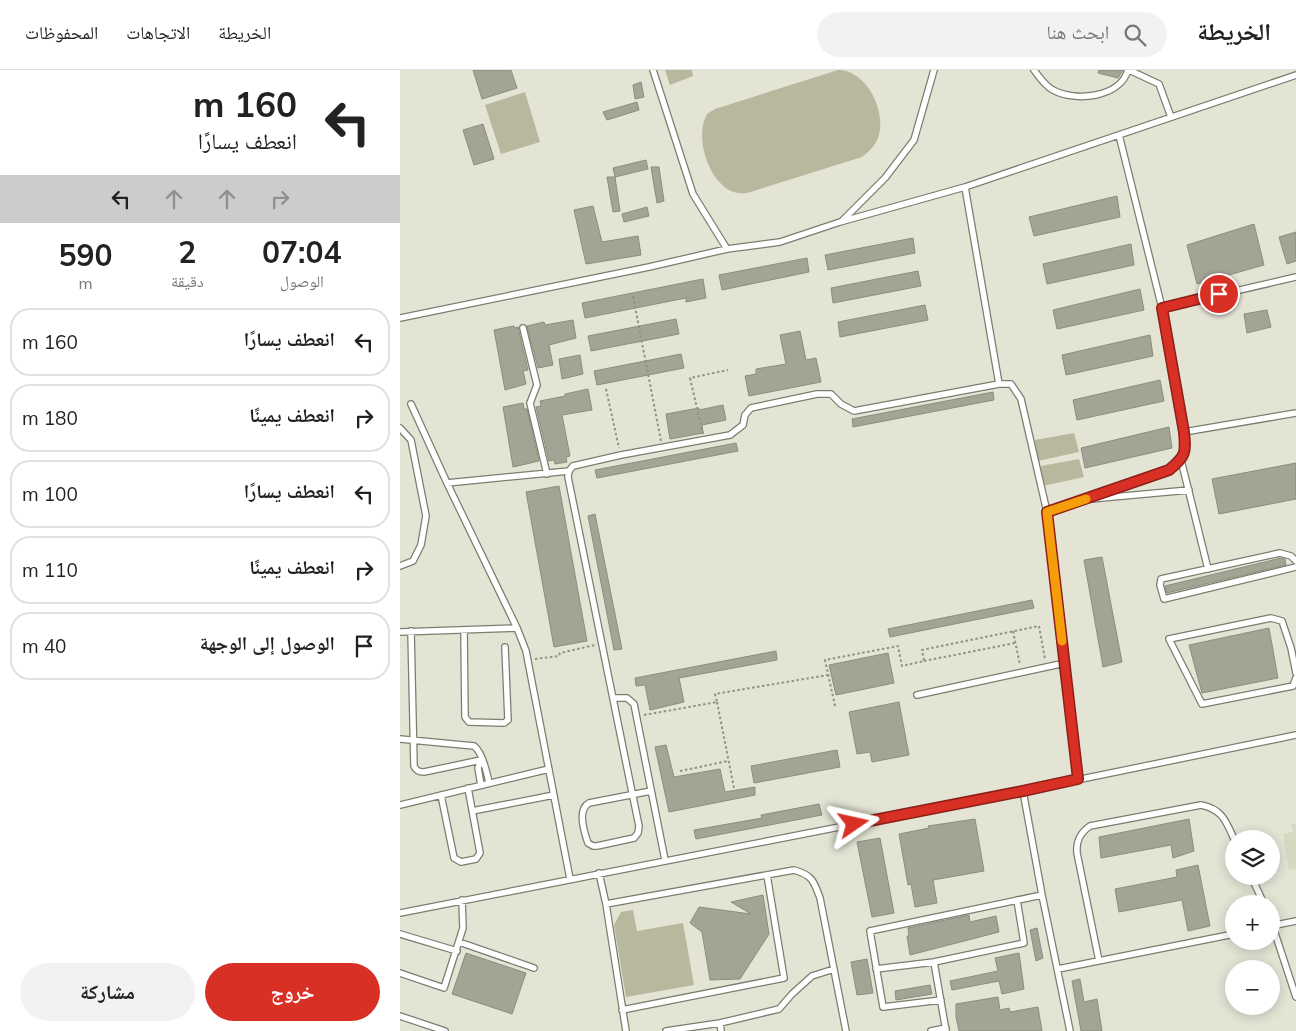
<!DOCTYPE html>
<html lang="ar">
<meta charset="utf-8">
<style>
body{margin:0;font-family:Mulish,"Noto Naskh Arabic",sans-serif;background:#f2f2f2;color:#222;direction:rtl;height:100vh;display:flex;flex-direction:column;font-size:19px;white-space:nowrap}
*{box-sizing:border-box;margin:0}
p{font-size:16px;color:#767676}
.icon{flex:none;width:28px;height:28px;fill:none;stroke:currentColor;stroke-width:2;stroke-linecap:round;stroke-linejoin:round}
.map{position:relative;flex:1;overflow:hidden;direction:ltr}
.drawer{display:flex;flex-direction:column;background:#fff;width:400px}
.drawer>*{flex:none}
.top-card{background:#fff;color:#222;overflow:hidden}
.tools{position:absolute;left:825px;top:760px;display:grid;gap:10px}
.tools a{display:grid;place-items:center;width:55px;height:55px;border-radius:50%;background:#fff;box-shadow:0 2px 12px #0003;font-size:25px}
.pin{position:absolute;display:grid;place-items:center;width:42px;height:42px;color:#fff;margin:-21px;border:2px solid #fff;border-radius:50%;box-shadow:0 1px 5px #0007}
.me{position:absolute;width:55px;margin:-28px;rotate:79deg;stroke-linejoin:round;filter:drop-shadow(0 0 4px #0008)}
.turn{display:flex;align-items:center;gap:18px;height:105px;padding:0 20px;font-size:22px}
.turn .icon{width:65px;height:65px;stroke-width:2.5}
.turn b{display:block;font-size:35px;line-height:42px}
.lanes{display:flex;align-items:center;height:48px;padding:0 20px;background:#0003;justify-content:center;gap:25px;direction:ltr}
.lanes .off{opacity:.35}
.eta{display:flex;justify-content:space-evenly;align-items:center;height:85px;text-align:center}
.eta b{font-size:30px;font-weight:700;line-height:35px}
.primary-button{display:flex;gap:10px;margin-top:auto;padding:10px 20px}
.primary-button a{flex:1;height:58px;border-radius:30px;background:#d93025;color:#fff;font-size:20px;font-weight:700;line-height:58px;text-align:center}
.primary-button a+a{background:#f2f2f2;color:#222}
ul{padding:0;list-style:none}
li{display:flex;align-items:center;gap:15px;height:68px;margin:0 10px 8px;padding:0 10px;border:2px solid #e0e0e0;border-radius:20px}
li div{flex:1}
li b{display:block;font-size:19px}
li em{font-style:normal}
header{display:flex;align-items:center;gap:30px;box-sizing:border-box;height:70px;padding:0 25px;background:#fff;border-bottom:1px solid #e0e0e0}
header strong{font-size:24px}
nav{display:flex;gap:28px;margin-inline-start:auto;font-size:18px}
.search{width:350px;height:45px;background:#f2f2f2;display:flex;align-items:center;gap:12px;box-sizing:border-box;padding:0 18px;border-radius:28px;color:#767676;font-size:19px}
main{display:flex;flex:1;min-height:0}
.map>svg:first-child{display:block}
.built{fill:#d7d8c1}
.green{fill:#b7b89d}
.building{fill:#a4a495;stroke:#8d8d7f}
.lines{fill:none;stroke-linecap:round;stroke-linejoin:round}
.lane-casing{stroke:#7c7d6f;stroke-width:8}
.path{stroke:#909185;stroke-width:2;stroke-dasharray:2.5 2.5;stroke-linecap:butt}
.lane{stroke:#fff;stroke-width:5.5}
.route-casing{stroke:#8d1f18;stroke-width:12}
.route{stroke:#d93025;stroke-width:9}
.slow{stroke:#f59e0b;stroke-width:9}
</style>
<header>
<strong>الخريطة</strong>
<div class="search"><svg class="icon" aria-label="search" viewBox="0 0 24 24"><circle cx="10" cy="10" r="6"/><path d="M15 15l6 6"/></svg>ابحث هنا</div>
<nav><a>الخريطة</a><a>الاتجاهات</a><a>المحفوظات</a></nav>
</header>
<main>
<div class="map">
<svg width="896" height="961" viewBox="0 0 896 961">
<rect width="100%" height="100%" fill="#e3e4d4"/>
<path class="built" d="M896,753V799L889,800L883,764L893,762L891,754Z"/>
<path class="green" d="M265,0H292L293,6L270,15Z
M438,0C471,0 494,56 471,79C469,82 465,84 462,87L347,123C314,129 293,72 306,46C307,43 312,41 315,39Z
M125,22L140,72L101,84L85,35Z
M674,363L679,382L638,391L635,370Z
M679,389L684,407L643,416L641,396Z
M233,840L237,861L283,853L294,915L226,927L214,855L221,842Z"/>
<path class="building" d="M73,0H111L117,18L82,29Z
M699,0H723L718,8L698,3Z
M241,12L244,27L235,29L233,15Z
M237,32L239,40L207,50L203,42Z
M83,54L94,89L74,95L63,60Z
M246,90L248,99L215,107L213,98Z
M251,97H259L264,131L257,133Z
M207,107H215L220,141L213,142Z
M717,126L720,147L634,166L629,147Z
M193,136L202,172L238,166L241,185L186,194L174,140Z
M247,137L249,146L224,152L222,144Z
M854,154L864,195L797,214L787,175Z
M896,162V191L887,194L879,167Z
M513,168L515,183L428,200L425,185Z
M731,174L734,195L647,214L643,194Z
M407,188L409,202L322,220L319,205Z
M518,201L521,216L433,233L431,218Z
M303,209L306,228L286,232V228L185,248L182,233Z
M740,219L744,240L657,259L653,240Z
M525,235L528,250L440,267L438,252Z
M867,240L871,257L847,263L844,244Z
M276,249L279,264L191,281L188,266Z
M173,250L176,268L149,275L153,295L138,298L127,256L144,252L145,255Z
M114,256L115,258L118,257L128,300L123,301L126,314L105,320L94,260Z
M400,261L406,290L416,288L421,312L349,326L345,306L356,304V299L386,294L380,265Z
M750,265L753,286L666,305L662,285Z
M281,284L284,298L197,315L194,301Z
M180,285L183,304L162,309L159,289Z
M760,310L764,331L677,350L673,330Z
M188,319L192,340L162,345L170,386L166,387L167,392L155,394L154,390L149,391L136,337L141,336L140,331L165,326V324Z
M593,322L594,330L453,357L452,349Z
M123,333L124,339H127L139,391L113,397L103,337Z
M323,335L326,350L302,355L303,363L270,369L266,344L299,338V340Z
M769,357L772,378L685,398L681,378Z
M336,373L338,381L197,408L195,400Z
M896,393V429L819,444L812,409Z
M159,416L187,571L154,577L126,422Z
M195,444L222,579L214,580L188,446Z
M702,487L722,592L703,597L684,490Z
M881,488L885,489L886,495L767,523L765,516Z
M632,530L634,538L490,567L488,559Z
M869,558L878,608L802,623L789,575Z
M376,581L377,590L279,608L284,632L250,640L245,615L236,616L235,608Z
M488,583L494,613L436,625L429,595Z
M499,632L509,685L472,692L470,682L457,684L449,642Z
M266,675L274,707L320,699L325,722L355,717V725L269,742L255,677Z
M437,680L440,697L354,713L351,696Z
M419,734L422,745L296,769L294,760L362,748L361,745Z
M575,749L584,801L533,810L537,833L515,837L511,814L508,815L499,764L529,758L528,756Z
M789,749L794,781L773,788L771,775L701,788L699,767Z
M480,768L494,843L472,847L457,772Z
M798,795L810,856L788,861L782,830L719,842L715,819L777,807L776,800Z
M363,825L369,864L340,909L310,910L302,862L290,853L299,837L351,844L331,832Z
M569,845L570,852L596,846L599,862L510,885L507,866H509L508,858Z
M637,858L643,888L636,891L630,860Z
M66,883L126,903L112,944L52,924Z
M619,883L624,919L602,924L599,911L552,920L550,911L598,901L595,888Z
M467,889L473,923L457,925L451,892Z
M680,909L684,932L697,929L702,961H681L672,911Z
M530,915L532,924L496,930L495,921Z
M598,927L600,940L609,938L610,942L638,937L642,961H559L556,947V934Z"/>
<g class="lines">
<g class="lane-casing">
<path id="lane" d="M253,0L293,124L327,179
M634,0C639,7 645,16 653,20C675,32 720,28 728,0
M729,0L759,14L771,47
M565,117L599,314
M442,151L485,108L514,70L534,0
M762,238L896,207
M0,248L249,197L327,179L380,172L440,152L565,117L896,5
M123,258L137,315L130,333L147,404
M11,334L47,413L117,558L126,581L170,809
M0,358L11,370L26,446L21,475L13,491L0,496
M784,362L896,343
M781,390L808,499
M47,413L169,401
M691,429L789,420
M647,442L769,400C786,386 786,383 784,362L762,238L719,65
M896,491L891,486L880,483L761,509L760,515L764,529L896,497
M64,560L65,647L69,652L104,653L108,650L105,577
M11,561L14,696C16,701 19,702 24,702L81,690
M0,562L117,558
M896,603L891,578L882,551L871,548L769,569L802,634L893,616L896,608
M517,625L665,593
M213,628H227L234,634L265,790
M0,669L74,676C82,682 87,703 89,713
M81,690L78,698L81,715
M251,721L189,733C177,740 184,762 188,773L193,776H197L234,768L238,763L239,756C215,640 192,524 168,407L169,401L173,396L221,385L330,365L343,355L345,345L351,338L417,324H431L441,334L454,341L599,314H611L621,329L647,442L678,709
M623,721L642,825L670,961
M41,725L54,788L61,792L76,789L80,783L68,718
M0,735L149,699
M72,741L154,725
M199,803L206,834L226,961
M851,806L864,834
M206,834L394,800C412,805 414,811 420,828L446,961
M0,843L623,721L896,665
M871,851L896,927
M871,856L896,851
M0,864L57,881
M59,872L134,898
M699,891L677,783C676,771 680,763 690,756L801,735C822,739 826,751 834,769
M534,892L546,961
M476,899L534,892L624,873L617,830
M658,899L834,864
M0,903L44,918L63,858L62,830
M541,930L483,937L470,861L642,825
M222,940L384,908L367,805
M0,946L45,961
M320,953L321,961
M266,961L320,953L379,939L392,924L412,906L434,899
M531,961L546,958"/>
</g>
<path class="path" d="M233,226L261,371
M206,319L219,378
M303,364L290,308L328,300
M613,561L620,595
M135,589L159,586L160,583L195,575
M524,591L615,573
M317,632L334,718
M435,636L425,590L498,576L502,596L524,591L522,580L639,556L645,589
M244,645L317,632L315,624L428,605
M280,701L328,691"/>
<use href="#lane" class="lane"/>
</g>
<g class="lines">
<g class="route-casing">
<path id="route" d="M454,754L623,721L678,709L647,442L769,400C786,386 786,383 784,362L762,238L819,224"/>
</g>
<use href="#route" class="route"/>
<path class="slow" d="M662,571L647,442L686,429"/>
</g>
</svg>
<div class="tools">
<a><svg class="icon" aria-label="layers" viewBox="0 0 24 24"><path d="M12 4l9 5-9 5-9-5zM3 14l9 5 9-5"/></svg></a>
<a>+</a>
<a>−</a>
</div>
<div class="pin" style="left:819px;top:224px;background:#d93025"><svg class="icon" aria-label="arrive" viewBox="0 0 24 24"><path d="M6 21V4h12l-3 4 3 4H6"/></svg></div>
<svg class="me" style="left:454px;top:754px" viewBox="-20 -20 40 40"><path d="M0-17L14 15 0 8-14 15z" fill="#d93025" stroke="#fff" stroke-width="4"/></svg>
</div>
<section class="drawer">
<div class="top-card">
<div class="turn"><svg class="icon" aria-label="left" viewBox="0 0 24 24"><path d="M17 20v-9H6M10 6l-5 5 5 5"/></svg><div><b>160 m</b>انعطف يسارًا</div></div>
<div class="lanes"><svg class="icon" aria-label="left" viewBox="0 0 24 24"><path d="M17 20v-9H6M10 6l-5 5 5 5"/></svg><svg class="icon off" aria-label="ahead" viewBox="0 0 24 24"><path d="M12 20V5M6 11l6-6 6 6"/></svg><svg class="icon off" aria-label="ahead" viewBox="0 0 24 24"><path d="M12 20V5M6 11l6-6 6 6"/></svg><svg class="icon off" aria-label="right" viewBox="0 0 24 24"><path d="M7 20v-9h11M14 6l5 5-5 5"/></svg></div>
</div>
<div class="eta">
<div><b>07:04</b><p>الوصول</p></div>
<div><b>2</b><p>دقيقة</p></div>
<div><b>590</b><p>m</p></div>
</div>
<ul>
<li><svg class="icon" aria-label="left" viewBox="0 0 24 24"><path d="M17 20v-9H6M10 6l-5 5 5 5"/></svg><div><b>انعطف يسارًا</b></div><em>160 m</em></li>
<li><svg class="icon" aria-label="right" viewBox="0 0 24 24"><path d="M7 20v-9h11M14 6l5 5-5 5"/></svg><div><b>انعطف يمينًا</b></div><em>180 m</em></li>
<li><svg class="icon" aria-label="left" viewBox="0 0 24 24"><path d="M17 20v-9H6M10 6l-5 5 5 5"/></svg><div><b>انعطف يسارًا</b></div><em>100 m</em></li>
<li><svg class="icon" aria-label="right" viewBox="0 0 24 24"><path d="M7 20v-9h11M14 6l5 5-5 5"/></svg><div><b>انعطف يمينًا</b></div><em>110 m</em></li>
<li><svg class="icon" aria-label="arrive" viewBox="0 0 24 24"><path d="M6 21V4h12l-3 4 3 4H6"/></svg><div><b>الوصول إلى الوجهة</b></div><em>40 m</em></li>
</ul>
<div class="primary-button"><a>خروج</a><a>مشاركة</a></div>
</section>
</main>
